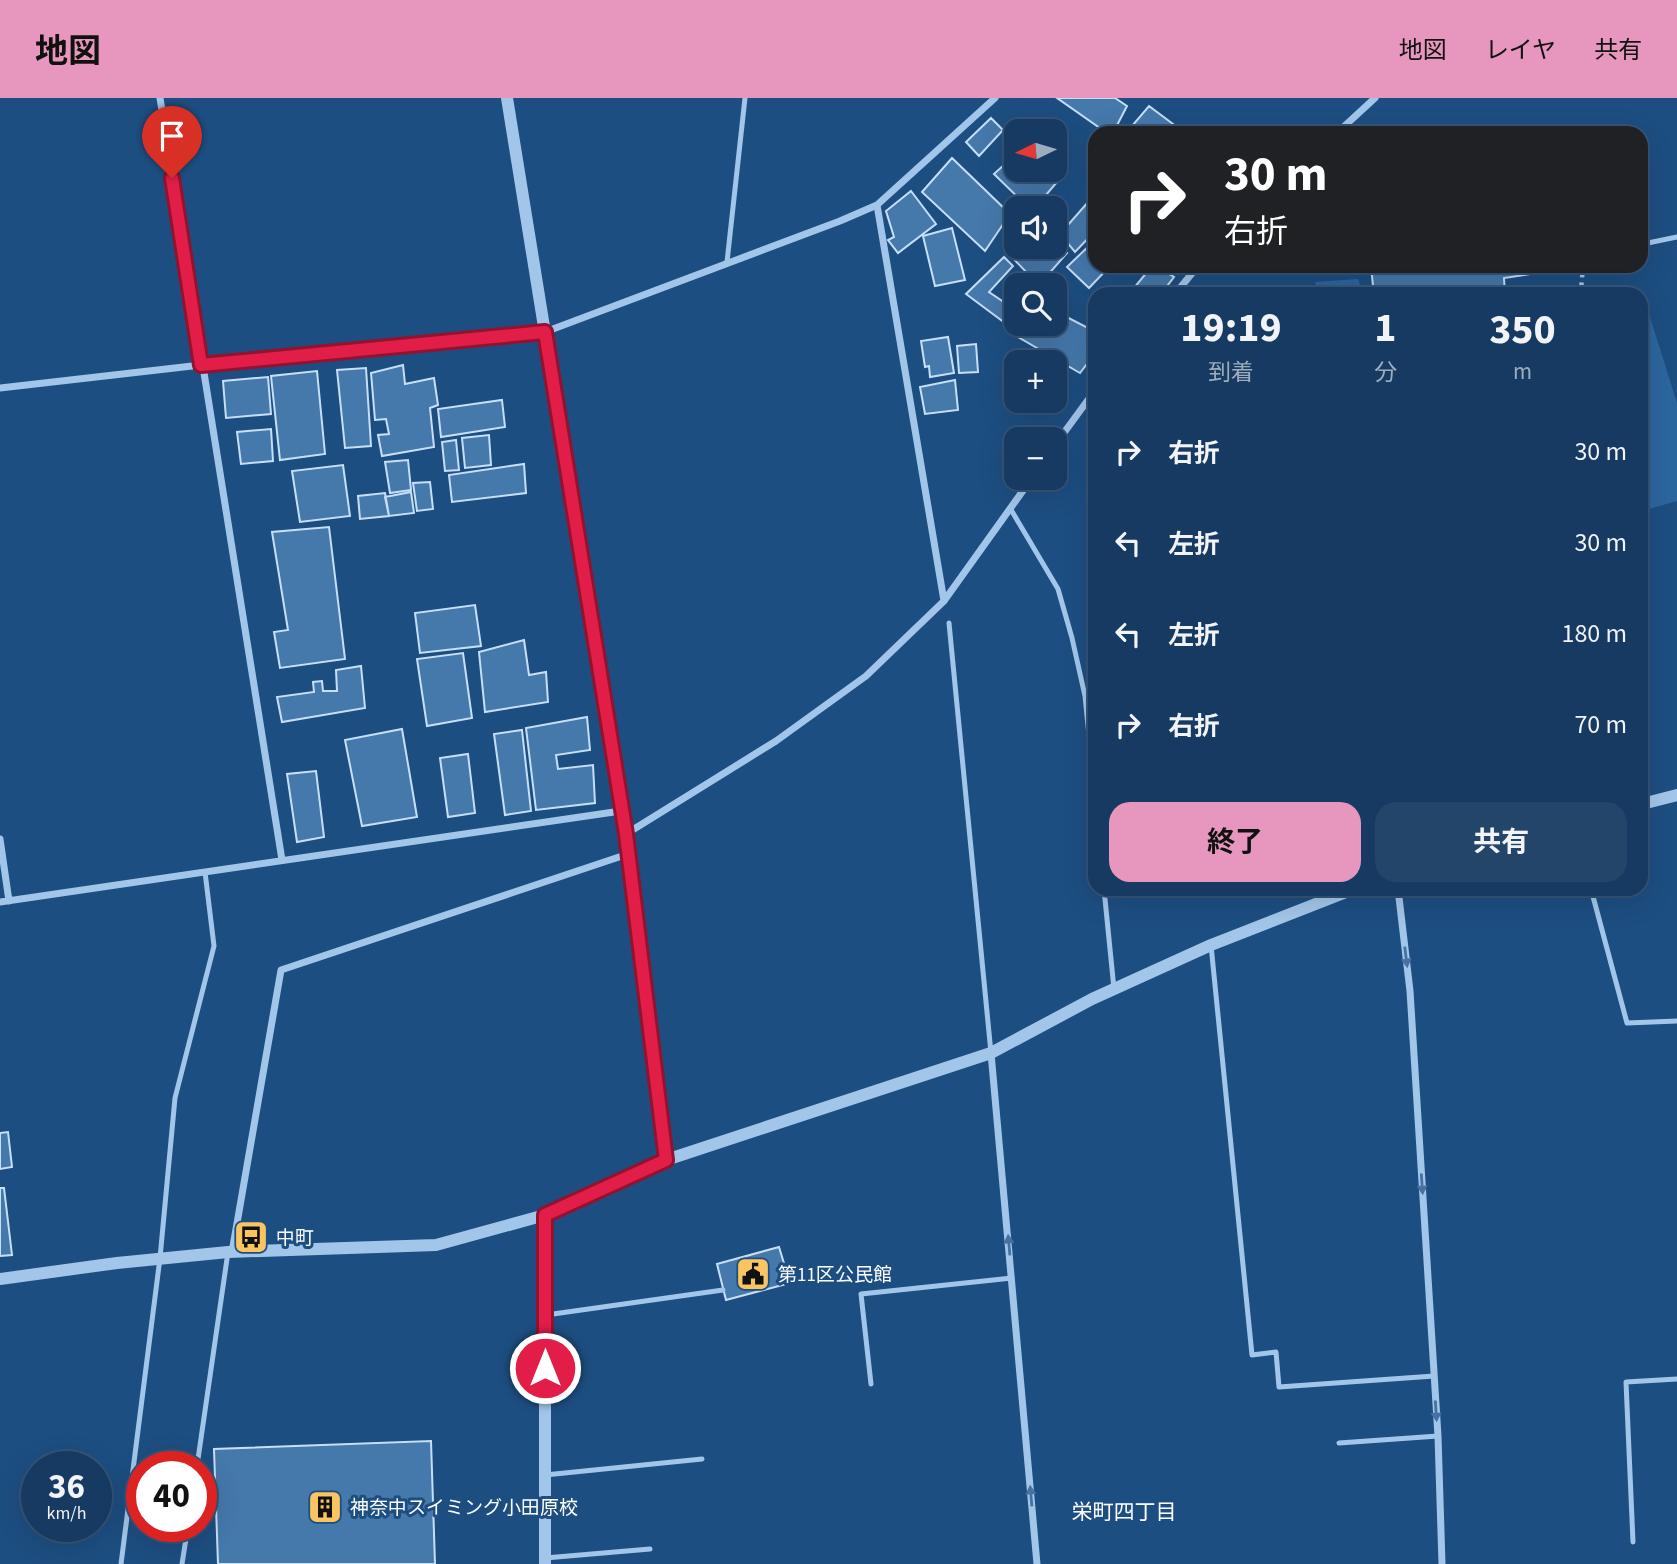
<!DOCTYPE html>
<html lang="ja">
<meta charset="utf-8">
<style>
body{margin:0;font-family:"Source Sans 3","Noto Sans JP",sans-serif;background:#23456a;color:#f1f3f6;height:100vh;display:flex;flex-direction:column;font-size:26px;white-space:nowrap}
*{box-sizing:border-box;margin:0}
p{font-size:23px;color:#9eadbd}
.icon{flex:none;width:38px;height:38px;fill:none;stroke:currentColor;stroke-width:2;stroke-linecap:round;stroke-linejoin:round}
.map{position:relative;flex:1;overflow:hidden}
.side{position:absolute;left:1088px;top:189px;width:560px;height:609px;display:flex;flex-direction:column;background:#163a61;border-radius:21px;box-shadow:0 7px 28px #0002,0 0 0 2px #355476}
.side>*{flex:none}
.guide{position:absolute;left:1088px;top:28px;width:560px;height:147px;border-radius:21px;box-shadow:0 7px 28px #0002,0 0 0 2px #355476;background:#202124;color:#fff;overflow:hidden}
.needle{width:46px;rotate:265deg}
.tools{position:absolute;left:1004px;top:21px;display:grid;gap:14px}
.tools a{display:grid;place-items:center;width:63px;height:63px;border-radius:14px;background:#163a61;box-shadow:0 7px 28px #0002,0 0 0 2px #355476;font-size:35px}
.speed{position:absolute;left:21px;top:1353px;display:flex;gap:14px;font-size:35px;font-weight:700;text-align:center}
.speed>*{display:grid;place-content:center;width:91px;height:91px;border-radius:50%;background:#163a61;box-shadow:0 7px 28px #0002,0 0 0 2px #355476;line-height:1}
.speed small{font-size:18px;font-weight:400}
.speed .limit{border:10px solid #d22;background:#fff;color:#111}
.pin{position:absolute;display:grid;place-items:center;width:60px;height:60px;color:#fff;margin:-72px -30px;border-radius:50% 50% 50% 0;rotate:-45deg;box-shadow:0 0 7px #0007}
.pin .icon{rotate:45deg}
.me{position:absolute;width:77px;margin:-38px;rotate:0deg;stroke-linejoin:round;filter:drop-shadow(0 0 5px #0008)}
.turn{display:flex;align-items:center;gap:24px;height:147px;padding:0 21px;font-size:32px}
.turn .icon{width:91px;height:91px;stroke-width:2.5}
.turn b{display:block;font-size:49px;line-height:60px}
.eta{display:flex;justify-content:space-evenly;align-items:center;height:119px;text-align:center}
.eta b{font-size:42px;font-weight:700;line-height:49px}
.cta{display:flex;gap:14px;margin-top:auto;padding:14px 21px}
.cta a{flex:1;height:80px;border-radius:21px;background:#e797bd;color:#111;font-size:28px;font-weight:700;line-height:80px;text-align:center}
.cta a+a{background:#23456a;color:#f1f3f6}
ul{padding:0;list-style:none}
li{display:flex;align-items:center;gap:21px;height:91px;padding:0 21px}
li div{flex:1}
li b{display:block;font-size:26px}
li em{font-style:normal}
header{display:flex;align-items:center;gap:42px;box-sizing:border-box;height:98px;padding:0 35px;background:#e797bd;color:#111}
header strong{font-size:33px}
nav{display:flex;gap:38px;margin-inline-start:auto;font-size:24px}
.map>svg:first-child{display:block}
.green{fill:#2c669e}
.building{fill:#4578ab;stroke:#c6dff7;stroke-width:2}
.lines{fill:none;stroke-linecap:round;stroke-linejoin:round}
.path{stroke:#a2c6e9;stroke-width:4.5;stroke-dasharray:3.5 5;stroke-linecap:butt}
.service{stroke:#a2c6e9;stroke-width:5}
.minor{stroke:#a2c6e9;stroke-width:7}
.tertiary{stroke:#a2c6e9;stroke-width:12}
.oneway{fill:#4572a0}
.route-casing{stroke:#92132f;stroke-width:18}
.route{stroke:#e11d48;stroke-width:12}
.labels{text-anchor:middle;stroke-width:6;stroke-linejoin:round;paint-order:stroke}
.poi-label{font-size:19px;fill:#fff;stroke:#1d4e81;text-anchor:start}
.neighbourhood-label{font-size:21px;fill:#fff;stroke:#1d4e81}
</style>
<header>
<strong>地図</strong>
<nav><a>地図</a><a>レイヤ</a><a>共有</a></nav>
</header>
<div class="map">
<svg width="1677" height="1466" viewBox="0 0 1677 1466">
<rect width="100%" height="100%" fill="#1d4e81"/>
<path class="green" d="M1358,181L1363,196H1318L1315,184Z
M1644,200L1677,305V403L1642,413V201Z"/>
<path class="building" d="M1057,0H1115L1127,8L1113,35H1107Z
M1149,8L1185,35H1126Z
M991,20L1003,32L979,58L966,44Z
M1017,55V72H1044L1057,84L1035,110H1029L994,76Z
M952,60L1010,116L985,153L922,94Z
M911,93L936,126L898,155L888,142L894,139L886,113Z
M1096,95V132L1075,154L1060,136Z
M952,130L965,182L935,188L923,138Z
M1096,141V168H1110L1089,190L1067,169Z
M1055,144L1067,155L1039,187L1028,183L1030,178L1008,155L1017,145V149H1055Z
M1004,159L1013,168L989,194L1017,213L1009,228L966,196Z
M1152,168H1156L1174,179L1161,196H1129Z
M1371,168H1530L1531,176L1504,180L1505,196H1412L1411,188H1373Z
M1055,213L1096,234V254L1080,275L1018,239L1028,226H1055Z
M948,239L954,275L930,279L929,268L925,269L921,243Z
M976,246L978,274L959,275L957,248Z
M403,267L405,286L434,280L438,307L430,310L434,349L382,358L378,337L389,336L386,321L375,322L371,275Z
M366,270L371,348L345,350L337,272Z
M317,273L325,356L280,362L271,278Z
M268,279L271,316L226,320L223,283Z
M955,282L958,312L925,316L920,289Z
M502,302L505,329L441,339L438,311Z
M271,331L273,363L241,366L237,334Z
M489,337L491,367L465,370L462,340Z
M456,342L459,372L445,373L442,344Z
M408,362L411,392L390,395L385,364Z
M524,366L526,395L452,404L449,377Z
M343,367L350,418L300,424L292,373Z
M430,384L433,411L417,413L413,385Z
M411,394L414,415L389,418L385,399Z
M385,395L389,418L360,421L358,398Z
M329,429L345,561L280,570L274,534L288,532L272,434Z
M475,507L481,548L420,555L415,515Z
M524,542L529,577L546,574L548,604L485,614L479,554Z
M463,555L472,620L427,628L417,561Z
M361,568L365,610L282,624L277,599L314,594L313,584L322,583L323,593H337L336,572Z
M587,619L590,652L556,657L558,671L593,667L595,705L536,712L526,630Z
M402,631L417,719L362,728L345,642Z
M522,632L531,713L505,717L494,636Z
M468,656L475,715L448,719L440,660Z
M316,673L324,739L297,744L287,676Z
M8,1034L12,1069L0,1071V1035Z
M0,1090H4L12,1157L0,1158Z
M779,1149L790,1185L726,1202L717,1166Z
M431,1343L435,1466H218L214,1351Z"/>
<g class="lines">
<path class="path" d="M1560,196L1581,192L1583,168"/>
<path class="service" d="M1643,146L1677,139
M727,164L745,0
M1010,410L1058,491L1072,540L1085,598L1096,706
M949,525L991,955
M1104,791L1114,891
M1591,791L1627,925L1677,923
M1211,847L1252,1257L1276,1254L1279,1289L1434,1278
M546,1217L723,1192
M871,1286L861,1196L1012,1180
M1339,1345L1438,1338
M197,1368L228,1154
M545,1377L702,1361
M1633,1444L1626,1284L1677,1281
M545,1460L650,1451
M121,1466L160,1160L175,1000L214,848L205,774
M182,1466L188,1428"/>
<path class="minor" d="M160,0L282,762
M1337,35L1375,0
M877,107L944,503
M1175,196L1198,168
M0,290L201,267L545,234L840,123L877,107L995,0
M1055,347L1096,291
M626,736L776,643L866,578L944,503L1032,380
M0,741L9,803
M1398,791L1410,893L1438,1338L1442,1466
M0,804L621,713
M991,955L1037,1466
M232,1154L281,872L628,756"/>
<path class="tertiary" d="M507,0L626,736L666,1062
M1642,706L1677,697
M0,1181L117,1165L228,1154L436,1147L545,1117L666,1062L991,955L1092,901L1211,847L1354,791
M545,1466V1117"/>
</g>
<defs><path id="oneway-solid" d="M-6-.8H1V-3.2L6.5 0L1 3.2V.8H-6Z" transform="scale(1.75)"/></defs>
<g class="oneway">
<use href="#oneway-solid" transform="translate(1406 859) rotate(83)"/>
<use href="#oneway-solid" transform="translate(1422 1086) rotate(86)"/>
<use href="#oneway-solid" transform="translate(1009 1147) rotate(-95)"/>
<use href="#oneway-solid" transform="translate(1436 1313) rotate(86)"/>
<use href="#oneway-solid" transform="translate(1031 1398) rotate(-95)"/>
</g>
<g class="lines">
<g class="route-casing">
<path id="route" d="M172,80L201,267L545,234L626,736L666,1062L545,1117V1270"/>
</g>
<use href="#route" class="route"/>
</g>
<defs>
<g id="bus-square" transform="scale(1.75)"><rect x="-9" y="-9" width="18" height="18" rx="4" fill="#f9c560" stroke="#1d4e81"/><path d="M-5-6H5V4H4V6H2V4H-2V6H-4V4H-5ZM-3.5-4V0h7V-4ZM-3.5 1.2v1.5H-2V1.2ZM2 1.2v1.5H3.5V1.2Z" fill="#111"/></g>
<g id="civic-square" transform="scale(1.75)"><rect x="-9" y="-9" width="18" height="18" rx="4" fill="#f9c560" stroke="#1d4e81"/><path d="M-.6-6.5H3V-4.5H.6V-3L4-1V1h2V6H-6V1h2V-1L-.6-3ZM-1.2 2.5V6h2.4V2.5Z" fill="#111"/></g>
<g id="building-square" transform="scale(1.75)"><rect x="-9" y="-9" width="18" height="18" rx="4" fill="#f9c560" stroke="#1d4e81"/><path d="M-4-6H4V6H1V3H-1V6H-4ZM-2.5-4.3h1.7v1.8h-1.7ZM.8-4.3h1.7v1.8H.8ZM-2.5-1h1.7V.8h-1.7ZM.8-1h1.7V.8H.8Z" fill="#111"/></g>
</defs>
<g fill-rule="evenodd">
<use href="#bus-square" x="251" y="1139"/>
<use href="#civic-square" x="753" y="1176"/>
<use href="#building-square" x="325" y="1409"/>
</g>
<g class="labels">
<g class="poi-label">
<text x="276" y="1146">中町</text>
<text x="778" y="1183">第11区公民館</text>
<text x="350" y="1416">神奈中スイミング小田原校</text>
</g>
<g class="neighbourhood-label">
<text x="1124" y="1421">栄町四丁目</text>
</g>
</g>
</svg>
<div class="tools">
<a><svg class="needle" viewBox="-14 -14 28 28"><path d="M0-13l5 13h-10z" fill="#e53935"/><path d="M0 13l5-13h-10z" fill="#9eadbd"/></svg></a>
<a><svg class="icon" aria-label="sound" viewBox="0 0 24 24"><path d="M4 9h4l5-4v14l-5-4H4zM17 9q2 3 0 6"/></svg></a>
<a><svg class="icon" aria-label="search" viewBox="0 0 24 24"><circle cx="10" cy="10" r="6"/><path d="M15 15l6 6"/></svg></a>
<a>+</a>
<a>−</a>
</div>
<div class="speed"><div>36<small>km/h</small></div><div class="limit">40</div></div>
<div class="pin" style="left:172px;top:80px;background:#d93025"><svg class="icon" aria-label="arrive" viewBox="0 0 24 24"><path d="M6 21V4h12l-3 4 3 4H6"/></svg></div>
<svg class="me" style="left:545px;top:1270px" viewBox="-20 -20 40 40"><circle r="17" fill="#e11d48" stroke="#fff" stroke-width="3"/><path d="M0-11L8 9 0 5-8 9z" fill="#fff"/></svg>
<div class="guide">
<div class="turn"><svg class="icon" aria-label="right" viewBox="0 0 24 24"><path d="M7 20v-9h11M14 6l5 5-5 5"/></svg><div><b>30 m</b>右折</div></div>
</div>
<section class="side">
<div class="eta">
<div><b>19:19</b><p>到着</p></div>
<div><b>1</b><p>分</p></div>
<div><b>350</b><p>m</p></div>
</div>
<ul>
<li><svg class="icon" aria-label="right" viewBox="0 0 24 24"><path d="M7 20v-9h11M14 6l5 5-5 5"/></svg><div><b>右折</b></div><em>30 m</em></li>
<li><svg class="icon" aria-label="left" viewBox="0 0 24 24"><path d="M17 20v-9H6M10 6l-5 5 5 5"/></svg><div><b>左折</b></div><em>30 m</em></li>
<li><svg class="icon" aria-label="left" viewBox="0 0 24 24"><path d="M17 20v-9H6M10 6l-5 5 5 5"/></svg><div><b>左折</b></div><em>180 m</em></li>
<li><svg class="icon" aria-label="right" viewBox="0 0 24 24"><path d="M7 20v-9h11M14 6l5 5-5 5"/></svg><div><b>右折</b></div><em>70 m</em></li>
</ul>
<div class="cta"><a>終了</a><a>共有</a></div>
</section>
</div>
